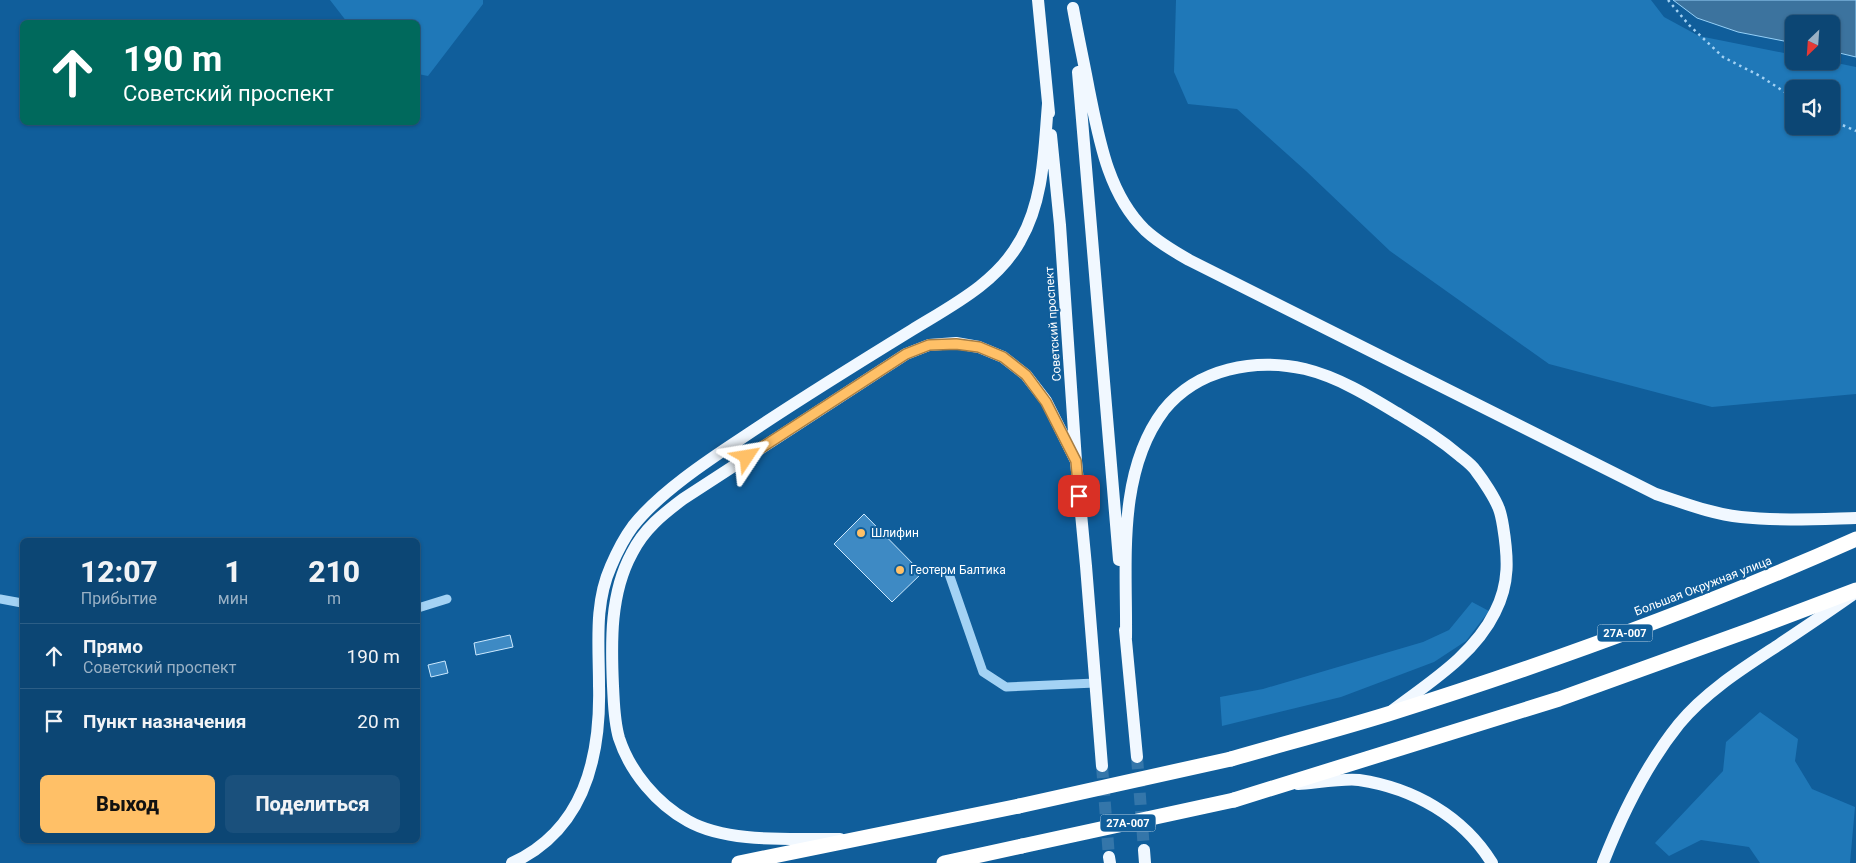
<!DOCTYPE html>
<html lang="ru">
<meta charset="utf-8">
<style>
body{margin:0;font-family:Roboto,sans-serif;background:#1a507c;color:#f1f3f6;height:100vh;display:flex;flex-direction:column;font-size:19px;white-space:nowrap}
*{box-sizing:border-box;margin:0}
p{font-size:16px;color:#9ab1c5}
.icon{flex:none;width:28px;height:28px;fill:none;stroke:currentColor;stroke-width:2;stroke-linecap:round;stroke-linejoin:round}
.map{position:relative;flex:1;overflow:hidden}
.drawer{position:absolute;left:20px;top:538px;width:400px;height:305px;display:flex;flex-direction:column;background:#0c4674;border-radius:8px;box-shadow:0 1px 4px #0004,0 0 0 1px #2c5e86}
.drawer>*{flex:none}
.top-card{position:absolute;left:20px;top:20px;width:400px;height:105px;border-radius:8px;box-shadow:0 1px 4px #0004,0 0 0 1px #2c5e86;background:#00695c;color:#fff;overflow:hidden}
.needle{width:32px;rotate:205deg}
.tools{position:absolute;left:1785px;top:15px;display:grid;gap:10px}
.tools a{display:grid;place-items:center;width:55px;height:55px;border-radius:8px;background:#0c4674;box-shadow:0 1px 4px #0004,0 0 0 1px #2c5e86;font-size:25px}
.pin{position:absolute;display:grid;place-items:center;width:42px;height:42px;color:#fff;margin:-21px;border-radius:10px;box-shadow:0 2px 8px #0006}
.me{position:absolute;width:55px;margin:-28px;rotate:57deg;stroke-linejoin:round;filter:drop-shadow(0 0 4px #0008)}
.turn{display:flex;align-items:center;gap:18px;height:105px;padding:0 20px;font-size:22px}
.turn .icon{width:65px;height:65px;stroke-width:2.5}
.turn b{display:block;font-size:35px;line-height:42px}
.eta{display:flex;justify-content:space-evenly;align-items:center;height:85px;text-align:center}
.eta b{font-size:30px;font-weight:800;line-height:35px}
.cta{display:flex;gap:10px;margin-top:auto;padding:10px 20px}
.cta a{flex:1;height:58px;border-radius:8px;background:#ffc067;color:#111;font-size:20px;font-weight:800;line-height:58px;text-align:center}
.cta a+a{background:#1a507c;color:#f1f3f6}
ul{padding:0;list-style:none}
li{display:flex;align-items:center;gap:15px;height:65px;padding:0 20px;border-top:1px solid #2c5e86}
li div{flex:1}
li b{display:block;font-size:19px}
li em{font-style:normal}
.map>svg:first-child{display:block}
.green{fill:#1f78b8;fill-rule:evenodd}
.water{fill:#3c739e;stroke:#95d0f8}
.building{fill:#3e8ac4;stroke:#cce9fe}
.lines{fill:none;stroke-linecap:round;stroke-linejoin:round}
.major-tunnel{stroke:#3476aa;stroke-width:12;stroke-dasharray:12 6;stroke-linecap:butt}
.path{stroke:#a3d2f4;stroke-width:2.5;stroke-dasharray:2.5 4;stroke-linecap:butt}
.minor{stroke:#a3d2f4;stroke-width:9}
.major{stroke:#f1f8ff;stroke-width:12}
.highway{stroke:#fff;stroke-width:15}
.highway-bridge{stroke:#fff;stroke-width:15}
.route-casing{stroke:#a67d43;stroke-width:12}
.route{stroke:#ffc067;stroke-width:9}
.poi-dot{fill:#ffc067;stroke:#105e9b;stroke-width:2}
.labels{text-anchor:middle;stroke-width:4;stroke-linejoin:round;paint-order:stroke}
.shield{fill:#105e9b;stroke:#b7cfe1;stroke-width:1}
.shield-label{font-size:11px;font-weight:bold;fill:#fff}
.street-label{font-size:12px;fill:#fff;stroke:#105e9b}
.poi-label{font-size:12px;fill:#fff;stroke:#105e9b;text-anchor:start}
</style>
<div class="map">
<svg width="1856" height="863" viewBox="0 0 1856 863">
<rect width="100%" height="100%" fill="#105e9b"/>
<path class="green" d="M330,0H483V4L428,76L418,74V22H347Z
M1176,0H1651L1664,17L1699,36L1794,55V61H1827L1856,67V394L1712,407L1549,364L1390,251L1306,171L1237,109L1188,104L1174,72ZM1794,89H1831V126H1794Z
M1472,602L1489,611L1466,641L1434,662L1341,697L1222,726L1220,697L1263,689L1423,642L1449,630Z
M1760,712L1798,739L1795,761L1812,789L1855,807L1850,863H1760L1749,847L1701,840L1669,856L1655,843L1723,771L1726,742Z"/>
<path class="water" d="M1673,0H1856V57L1831,51V24H1794V43L1738,32L1697,18Z"/>
<path class="building" d="M864,514L922,573L892,602L834,544Z
M510,635L513,647L476,655L474,643Z
M445,661L448,673L431,677L428,665Z"/>
<g class="lines">
<path class="major-tunnel" d="M1137,757L1144,850
M1102,766L1109,857"/>
<path class="path" d="M1668,0L1689,25L1723,57L1760,76L1794,98
M1831,120L1856,131"/>
<path class="minor" d="M948,571L983,672L1006,687L1095,683
M0,599L22,603
M418,608L447,599"/>
<path class="major" d="M1038,0L1049,113
M1073,8C1078,36 1084,63 1089,90C1099,139 1108,194 1145,230C1158,242 1173,251 1189,260L1656,494C1684,503 1712,514 1741,517C1779,521 1818,519 1856,518
M1078,72L1119,560
M1051,135L1060,225L1076,461L1086,566L1102,766
M1125,630L1137,757
M1126,638C1127,564 1116,473 1164,410C1198,368 1255,358 1305,369C1338,377 1369,396 1397,413C1420,427 1440,439 1460,456C1465,460 1472,465 1476,471C1483,480 1495,498 1499,509C1501,514 1502,520 1503,526C1508,557 1510,583 1495,612C1474,655 1430,682 1393,710
M1298,784C1314,783 1345,778 1359,780C1413,788 1463,816 1492,863
M840,839C794,838 729,844 688,821C657,804 630,772 619,738C614,721 614,704 613,686C611,642 610,593 632,553C644,529 663,514 683,499L906,354L929,345L956,343L979,347L1003,357L1026,375L1046,401L1076,461
M1144,850L1145,863
M1109,857L1110,863
M512,863C584,830 601,758 599,685C599,644 594,604 611,566C617,552 624,538 633,526C659,493 707,461 742,438C798,400 855,365 912,330C951,306 997,283 1020,241C1044,200 1044,150 1048,104
M1603,863C1622,814 1646,765 1679,724C1706,691 1745,667 1780,644C1804,628 1828,612 1852,595"/>
<path class="highway" d="M1231,759C1283,744 1336,730 1388,714C1547,664 1704,607 1856,539
M1234,800L1559,699L1753,629L1856,590
M739,863L1019,806
M944,863L1022,846"/>
<path class="highway-bridge" d="M1019,806L1231,759
M1022,846L1234,800"/>
</g>
<g class="lines">
<g class="route-casing">
<path id="route" d="M747,457L906,354L929,345L956,344L979,347L1003,357L1026,375L1046,402L1076,461L1079,496"/>
</g>
<use href="#route" class="route"/>
</g>
<g class="poi-dot">
<circle cx="861" cy="533" r="5"/>
<circle cx="900" cy="570" r="5"/>
</g>
<g class="labels">
<g class="shield">
<rect x="1597.5" y="624.5" width="55" height="17" rx="4"/>
<rect x="1100.5" y="814.5" width="55" height="17" rx="4"/>
</g>
<g class="shield-label">
<text x="1625" y="637">27А-007</text>
<text x="1128" y="827">27А-007</text>
</g>
<g class="street-label">
<text transform="translate(1053 324) rotate(-94)" y="4">Советский проспект</text>
<text transform="translate(1703 586) rotate(-21)" y="4">Большая Окружная улица</text>
</g>
<g class="poi-label">
<text x="871" y="537">Шлифин</text>
<text x="910" y="574">Геотерм Балтика</text>
</g>
</g>
</svg>
<div class="tools">
<a><svg class="needle" viewBox="-14 -14 28 28"><path d="M0-13l5 13h-10z" fill="#e53935"/><path d="M0 13l5-13h-10z" fill="#9ab1c5"/></svg></a>
<a><svg class="icon" aria-label="sound" viewBox="0 0 24 24"><path d="M4 9h4l5-4v14l-5-4H4zM17 9q2 3 0 6"/></svg></a>
</div>
<div class="pin" style="left:1079px;top:496px;background:#d93025"><svg class="icon" aria-label="arrive" viewBox="0 0 24 24"><path d="M6 21V4h12l-3 4 3 4H6"/></svg></div>
<svg class="me" style="left:747px;top:457px" viewBox="-20 -20 40 40"><path d="M0-17L14 15 0 8-14 15z" fill="#ffc067" stroke="#fff" stroke-width="4"/></svg>
<div class="top-card">
<div class="turn"><svg class="icon" aria-label="ahead" viewBox="0 0 24 24"><path d="M12 20V5M6 11l6-6 6 6"/></svg><div><b>190 m</b>Советский проспект</div></div>
</div>
<section class="drawer">
<div class="eta">
<div><b>12:07</b><p>Прибытие</p></div>
<div><b>1</b><p>мин</p></div>
<div><b>210</b><p>m</p></div>
</div>
<ul>
<li><svg class="icon" aria-label="ahead" viewBox="0 0 24 24"><path d="M12 20V5M6 11l6-6 6 6"/></svg><div><b>Прямо</b><p>Советский проспект</p></div><em>190 m</em></li>
<li><svg class="icon" aria-label="arrive" viewBox="0 0 24 24"><path d="M6 21V4h12l-3 4 3 4H6"/></svg><div><b>Пункт назначения</b></div><em>20 m</em></li>
</ul>
<div class="cta"><a>Выход</a><a>Поделиться</a></div>
</section>
</div>
